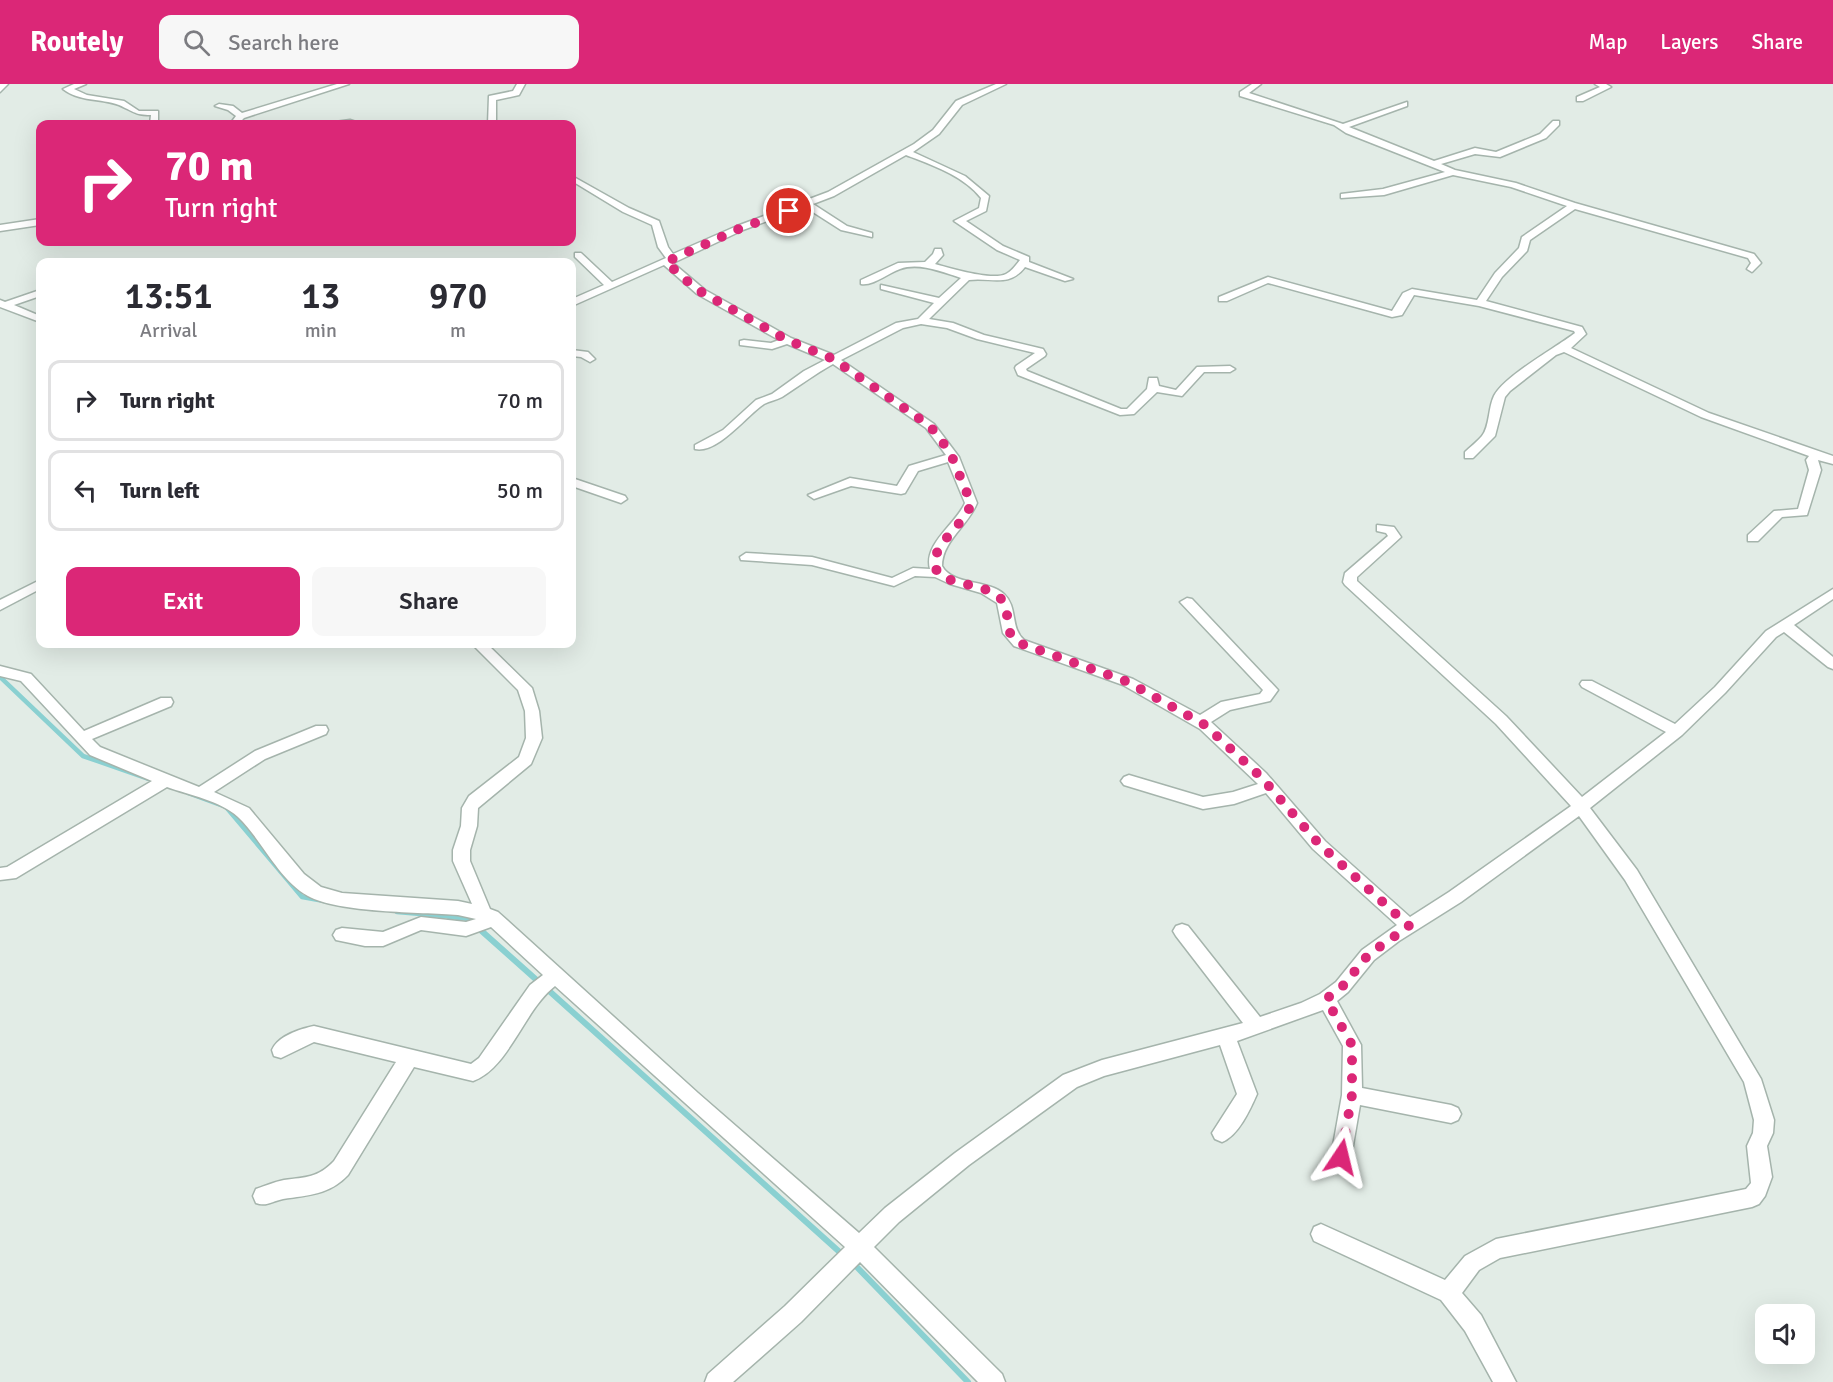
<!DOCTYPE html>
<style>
body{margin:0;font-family:Signika,sans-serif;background:#f7f7f7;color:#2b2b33;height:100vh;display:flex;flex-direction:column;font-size:22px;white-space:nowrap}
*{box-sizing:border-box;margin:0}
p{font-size:20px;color:#7c7c81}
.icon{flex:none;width:33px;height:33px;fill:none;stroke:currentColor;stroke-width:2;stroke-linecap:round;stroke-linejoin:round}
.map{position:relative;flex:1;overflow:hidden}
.sheet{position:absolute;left:36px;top:174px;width:540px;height:390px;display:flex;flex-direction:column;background:#fff;border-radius:12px;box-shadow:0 6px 24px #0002}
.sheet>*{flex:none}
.guide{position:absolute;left:36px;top:36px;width:540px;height:126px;border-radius:12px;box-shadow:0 6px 24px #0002;background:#db2777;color:#fff;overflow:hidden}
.controls{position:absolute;left:1755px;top:1220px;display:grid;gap:12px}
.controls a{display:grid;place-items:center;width:60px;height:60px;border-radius:12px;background:#fff;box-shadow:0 6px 24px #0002;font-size:30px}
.pin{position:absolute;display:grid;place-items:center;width:51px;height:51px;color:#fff;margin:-26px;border:3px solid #fff;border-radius:50%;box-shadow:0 2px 6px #0007}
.me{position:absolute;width:66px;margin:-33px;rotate:10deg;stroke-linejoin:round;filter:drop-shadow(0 0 4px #0008)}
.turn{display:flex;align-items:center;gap:21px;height:126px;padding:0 30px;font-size:27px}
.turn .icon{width:78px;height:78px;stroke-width:2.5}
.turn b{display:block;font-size:42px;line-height:51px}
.eta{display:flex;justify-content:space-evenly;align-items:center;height:102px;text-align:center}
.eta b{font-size:36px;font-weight:600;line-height:42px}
.action{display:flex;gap:12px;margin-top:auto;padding:12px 30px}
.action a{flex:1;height:69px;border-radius:12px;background:#db2777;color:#fff;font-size:24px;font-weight:600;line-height:69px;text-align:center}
.action a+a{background:#f7f7f7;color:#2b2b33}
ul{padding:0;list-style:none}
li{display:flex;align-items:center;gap:18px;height:81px;margin:0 12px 9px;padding:0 18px;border:3px solid #e1e1e2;border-radius:12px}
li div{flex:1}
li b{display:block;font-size:22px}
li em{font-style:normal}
header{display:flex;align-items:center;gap:36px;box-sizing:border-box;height:84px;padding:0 30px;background:#db2777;color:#fff}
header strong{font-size:28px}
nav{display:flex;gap:33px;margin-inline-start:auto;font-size:21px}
.search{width:420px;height:54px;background:#f7f7f7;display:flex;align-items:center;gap:15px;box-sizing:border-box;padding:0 21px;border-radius:12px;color:#7c7c81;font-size:22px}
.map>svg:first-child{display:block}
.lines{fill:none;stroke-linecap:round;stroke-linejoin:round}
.stream-far1{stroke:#8ad0d1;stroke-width:4.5}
.stream{stroke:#8ad0d1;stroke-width:6}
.street-casing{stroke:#a5b4ac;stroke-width:3}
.street{fill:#fff;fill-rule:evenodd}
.route{stroke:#db2777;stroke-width:10;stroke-dasharray:0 18}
</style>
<header>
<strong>Routely</strong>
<div class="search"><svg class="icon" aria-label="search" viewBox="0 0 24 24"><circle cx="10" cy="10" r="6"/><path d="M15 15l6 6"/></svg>Search here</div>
<nav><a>Map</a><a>Layers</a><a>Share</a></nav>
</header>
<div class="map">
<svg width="1833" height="1298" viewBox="0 0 1833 1298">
<rect width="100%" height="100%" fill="#e2ece6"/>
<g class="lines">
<path class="stream-far1" d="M0,593L83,672L152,696
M188,709L226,723L302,813L324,817
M397,828L467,834"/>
<path class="stream" d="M449,832L467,834L540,899
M547,905L844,1172
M853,1179L968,1298"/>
<g class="street-casing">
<path id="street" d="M0,0H8L0,8Z
M74,0H86L74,5L87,11L124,17L139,27H158V40H150L151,31C134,31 133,27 119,21C100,14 80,18 63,5Z
M337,0H349L244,34L238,40H230L236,32L228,26L215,22L219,20L233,22L242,29Z
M517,0H525L519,11L496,16V40H488L489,12L513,7Z
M996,0H1006L962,21L939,50L913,68L965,92L989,112L986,127L966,137L1003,162L1029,173V178L1073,195L1065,197L1025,183C1009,204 991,193 969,196L929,235L953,239L984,251L1043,265L1046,270L1045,272L1026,285L1027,287L1121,325H1127L1147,305L1149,294H1157L1159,302L1176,306L1197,283L1230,282L1235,285L1230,288H1204L1182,312L1157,308L1134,330L1120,331L1018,291L1015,284L1016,282L1035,269L977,255L947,244L921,240L903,244L841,276L934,340L959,373L977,419C968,442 942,457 942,482C953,502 987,495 1004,510C1018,523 1010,544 1024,556L1133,595L1200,631L1221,618L1260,610L1263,606L1180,518L1187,514L1192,515L1278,606L1270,617L1230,626L1211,638L1266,689L1325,757L1410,833L1449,808L1571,722L1496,640L1345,501L1343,498L1345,489L1388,452L1386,449L1377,447V441L1394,443L1401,453L1357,493V497L1506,632L1582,713L1666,648L1582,603L1580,600L1582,597H1592L1675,640L1715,603L1766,547L1833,505V515L1794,541L1833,573V585L1828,583L1784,548L1776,553L1725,609L1682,651L1590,724L1637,786L1761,995L1774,1036L1773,1049L1767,1062L1772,1093L1765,1112L1759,1120L1752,1123L1500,1174L1479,1186L1462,1209L1481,1231L1516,1298H1493L1465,1247L1441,1216L1314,1157L1311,1150L1314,1143L1321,1140L1445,1196L1465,1172L1496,1155L1746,1105L1751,1099L1747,1062L1753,1049L1754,1036L1744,998L1625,796L1579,732L1461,818L1399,857L1374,876L1348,908L1337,917L1361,961L1362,1004L1451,1021L1458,1024L1461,1030L1458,1036L1451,1039L1360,1021L1351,1073L1348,1079L1341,1082L1334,1079L1331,1073L1342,1011L1343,962L1323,926L1237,957L1257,1010C1250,1026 1238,1052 1222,1058L1215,1055L1212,1049L1237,1010L1220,961L1104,992L1077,1003L969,1081L899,1138L874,1163L1002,1290L1005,1298H978L860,1178L801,1238L733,1298H705L708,1290L785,1222L845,1163L555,902C524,926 509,984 473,997L414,983L348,1091C329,1111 309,1111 283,1115C273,1117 266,1123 256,1119L253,1112L256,1105C265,1102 274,1098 284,1096C306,1093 318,1094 334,1077L396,978L314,958L281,974L274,972L272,966C278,952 300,945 314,942L471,980L479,974L530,901L543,891L491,843L466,852L421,846L383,862H365L336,856L333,851L336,846L342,844L383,848L421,833L466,838L476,835L458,831C421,828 338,829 308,812C278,795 263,757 238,733C221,717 189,711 167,703L16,794L0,796V784L7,783L152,697L90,671L21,597L0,592V582L31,590L84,647L161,614H171L173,618L171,622L92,655L100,663L199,703L255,667L316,642H326L328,646L326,650L265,675L214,708L249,724L304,790L321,803L342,809L458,817L472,820L453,777V766L461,742L462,724L469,712L519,673L526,654L525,627L518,606L472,560H487L532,604L539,627L542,654L531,680L478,724L477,742L470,766V777L490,825L498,828L698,1009L859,1149L885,1124L955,1069L1063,991L1102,976L1243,939L1176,852L1173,847L1176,842L1182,840L1188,842L1260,933L1301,919L1320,910L1336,898L1362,866L1397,841L1313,765L1266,709L1234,720L1203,725L1124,701L1121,697L1124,693L1129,691L1203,713L1233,708L1258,700L1200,645L1123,601L1014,562L1003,549L997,519L981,509L950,500L935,493L915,492L894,502L812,481L741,476L740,473L746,469L812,473L892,494L913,484L930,485C923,460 956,440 965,419L948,378L918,387L905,409L901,410L851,402L814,415L808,411L850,394L897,402L909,382L946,371L926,344L833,280C815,290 799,302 782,313C776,316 770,317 764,320C747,331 718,370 695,365V361L723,346L756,316L772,310L804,287L825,276L787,260L772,265L740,261V257L744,256L771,259L779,256L697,210L664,181L572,222V215L604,201L575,173V169H581L612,198L666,174L658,163L652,141L623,128L572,97V92L629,124L659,137L668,163L673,170L737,142L828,108L914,60L933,46L956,17ZM906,71C932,81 964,92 981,114L979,124L954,137L997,166L1020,176C1016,181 1012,187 1006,190C992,197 950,184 935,180L943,171L941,165H935L933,170L925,178L898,179L861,196V200C874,202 888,189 900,185C919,178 942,188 961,194L939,214L881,201V205L934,219L918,235L896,239L834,271L791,254L705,206L673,179L743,146L805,123L841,146L872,153V149L847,142L813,120L834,112Z
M1252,0H1261L1249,9L1343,40L1407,18V22L1349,43L1434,77L1475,64L1496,68L1540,50L1553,37H1559V41L1546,54L1500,73L1475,70L1441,80L1455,86L1516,99L1575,119L1754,170L1761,179L1752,188L1747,185L1751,179L1748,174L1575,125L1530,156L1527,167L1502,193L1486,217L1582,243L1586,250L1571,264L1709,329L1833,372V380L1818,376L1821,386L1807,431L1782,433L1758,457H1748V451L1774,427L1798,425L1809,386L1806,376L1809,372L1701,333L1564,268L1556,271L1510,307L1505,313L1495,352L1473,374H1465V368C1470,363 1477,358 1482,352C1490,342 1488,324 1494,312C1504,292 1557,263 1575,249L1574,247L1479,222L1414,211L1402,231L1392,233L1268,199L1227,217H1219V213L1268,193L1392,227L1403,209L1412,205L1477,216L1495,189L1519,164L1522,153L1567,122L1511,103L1453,91L1384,111L1341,114V110L1383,105L1445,88L1346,49L1334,41L1240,12V8Z
M1595,0H1606L1611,3L1583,17H1577V13L1600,3Z
M350,36L362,40H334L335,38Z
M40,135V141L0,147V141Z
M40,206V212L14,221L40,232V238L0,223V216L5,218Z
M572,266L588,268L595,275L590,278L581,273L572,272Z
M572,394L625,412L627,415L621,419L572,402Z
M40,496V505L0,526V516Z"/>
</g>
<use href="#street" class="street"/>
</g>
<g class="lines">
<path class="route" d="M789,127L741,144L666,178L696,205L787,256L833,275L930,342L950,368L971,419C967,441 919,468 940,491C958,502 983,500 999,513C1014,526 1000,547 1019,559L1128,598L1205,641L1261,693L1319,760L1409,842L1368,871L1342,903L1326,915L1352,961V1011L1341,1073"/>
</g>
</svg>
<div class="controls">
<a><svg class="icon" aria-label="sound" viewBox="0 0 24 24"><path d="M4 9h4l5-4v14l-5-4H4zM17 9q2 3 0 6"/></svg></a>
</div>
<div class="pin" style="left:789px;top:127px;background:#d93025"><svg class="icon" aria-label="arrive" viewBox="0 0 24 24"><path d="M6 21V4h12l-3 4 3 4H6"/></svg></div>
<svg class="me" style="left:1341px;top:1073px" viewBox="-20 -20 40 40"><path d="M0-17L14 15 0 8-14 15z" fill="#db2777" stroke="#fff" stroke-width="4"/></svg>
<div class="guide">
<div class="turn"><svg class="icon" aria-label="right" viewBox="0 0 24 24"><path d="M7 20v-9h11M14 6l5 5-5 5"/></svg><div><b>70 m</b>Turn right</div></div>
</div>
<section class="sheet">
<div class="eta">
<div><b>13:51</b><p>Arrival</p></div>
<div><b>13</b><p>min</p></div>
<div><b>970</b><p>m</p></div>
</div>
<ul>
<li><svg class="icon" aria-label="right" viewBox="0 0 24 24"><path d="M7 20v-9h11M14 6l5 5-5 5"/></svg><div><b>Turn right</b></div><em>70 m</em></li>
<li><svg class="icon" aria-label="left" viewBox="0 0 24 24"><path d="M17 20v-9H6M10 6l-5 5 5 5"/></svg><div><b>Turn left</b></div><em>50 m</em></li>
</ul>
<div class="action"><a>Exit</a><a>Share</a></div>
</section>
</div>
